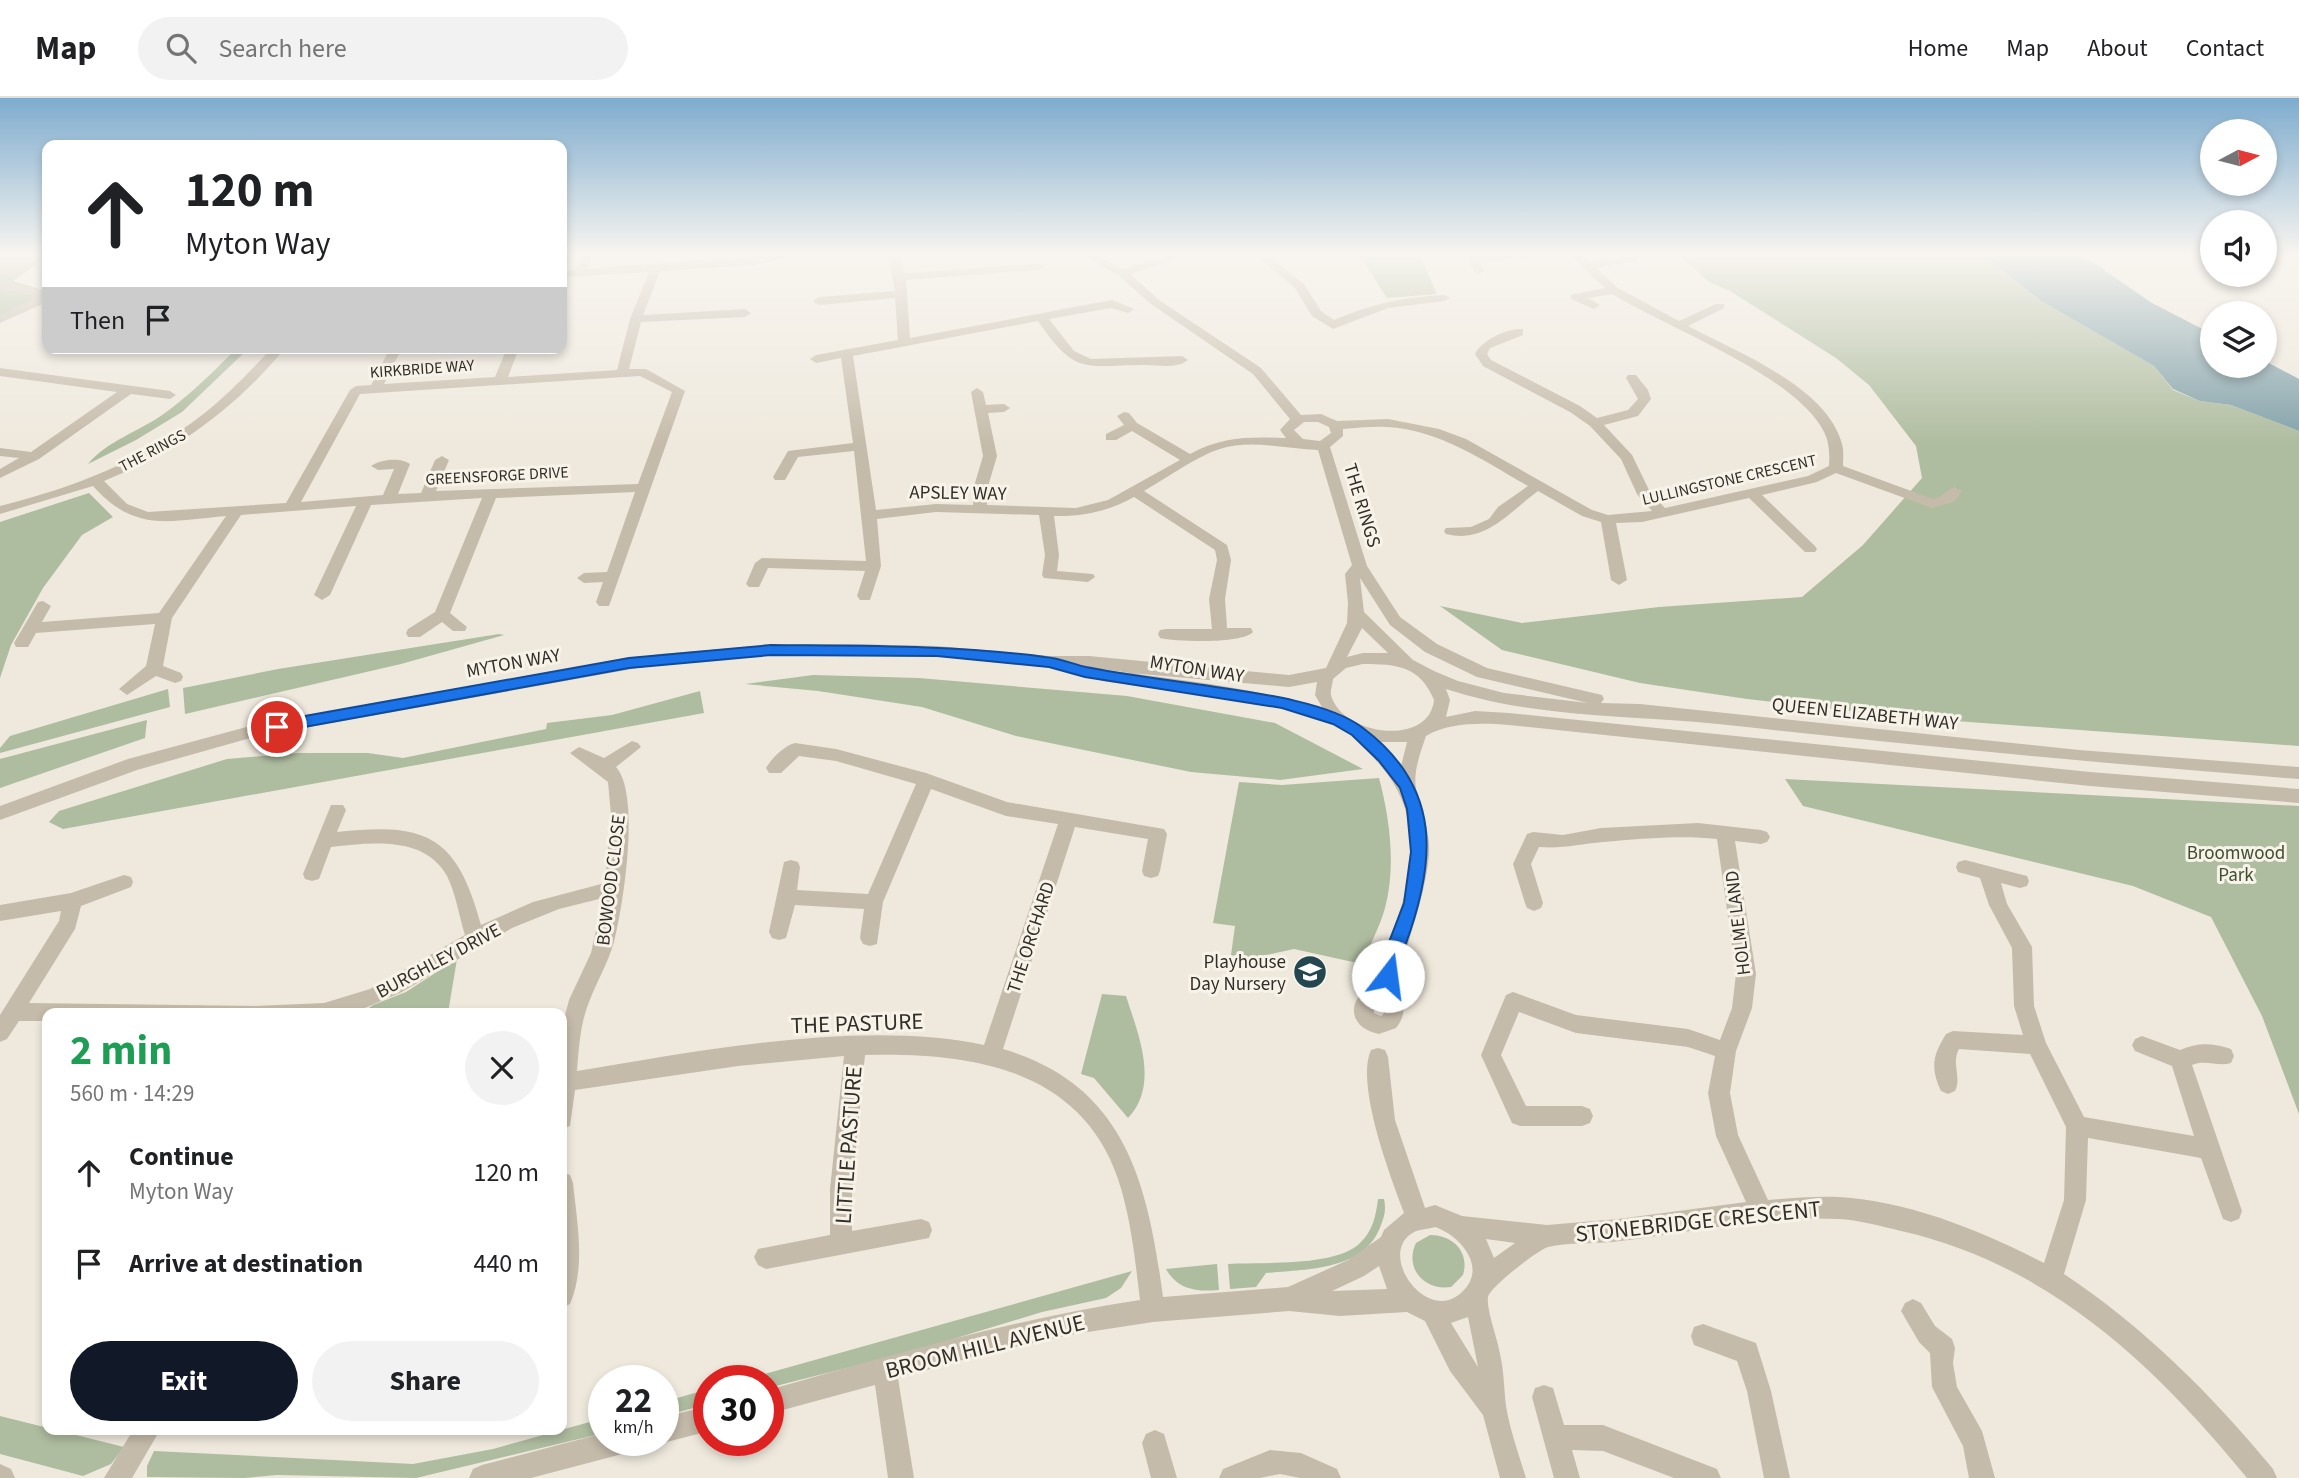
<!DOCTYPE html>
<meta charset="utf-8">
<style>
body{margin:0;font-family:"Source Sans 3",sans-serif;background:#f2f2f2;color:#202124;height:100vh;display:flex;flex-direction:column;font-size:26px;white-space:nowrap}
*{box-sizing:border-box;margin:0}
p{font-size:23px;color:#757577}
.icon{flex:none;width:38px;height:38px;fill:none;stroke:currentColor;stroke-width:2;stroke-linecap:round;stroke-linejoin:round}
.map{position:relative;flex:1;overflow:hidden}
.sheet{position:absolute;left:42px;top:910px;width:525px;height:427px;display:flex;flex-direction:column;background:#fff;border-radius:14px;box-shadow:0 4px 10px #0003}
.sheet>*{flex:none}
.guide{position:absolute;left:42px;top:42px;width:525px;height:214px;border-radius:14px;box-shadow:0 4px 10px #0003;background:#fff;color:#202124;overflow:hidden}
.needle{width:46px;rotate:83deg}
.fabs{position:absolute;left:2200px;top:21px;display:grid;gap:14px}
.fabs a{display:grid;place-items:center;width:77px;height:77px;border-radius:50%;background:#fff;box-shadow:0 4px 10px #0003;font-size:35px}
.speed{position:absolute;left:588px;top:1267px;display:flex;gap:14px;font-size:35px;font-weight:700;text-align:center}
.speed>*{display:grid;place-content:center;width:91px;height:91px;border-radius:50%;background:#fff;box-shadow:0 4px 10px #0003;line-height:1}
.speed small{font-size:18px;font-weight:400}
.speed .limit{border:10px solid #d22;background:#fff;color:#111}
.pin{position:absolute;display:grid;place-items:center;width:60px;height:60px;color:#fff;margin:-30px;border:4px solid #fff;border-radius:50%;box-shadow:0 2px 7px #0007}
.me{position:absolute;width:77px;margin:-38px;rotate:15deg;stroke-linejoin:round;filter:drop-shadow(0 0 5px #0008)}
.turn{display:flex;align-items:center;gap:24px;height:147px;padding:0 28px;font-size:32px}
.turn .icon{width:91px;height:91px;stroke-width:2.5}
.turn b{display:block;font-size:49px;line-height:60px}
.then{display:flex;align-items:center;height:66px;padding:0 28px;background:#0003;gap:14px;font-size:26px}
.round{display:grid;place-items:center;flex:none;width:74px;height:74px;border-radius:37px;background:#f2f2f2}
.head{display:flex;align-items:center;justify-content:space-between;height:119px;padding:0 28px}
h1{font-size:42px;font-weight:700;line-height:52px;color:#1e9e55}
.action{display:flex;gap:14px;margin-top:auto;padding:14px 28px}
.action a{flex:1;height:80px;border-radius:42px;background:#111827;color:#fff;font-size:28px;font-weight:700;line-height:80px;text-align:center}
.action a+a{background:#f2f2f2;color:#202124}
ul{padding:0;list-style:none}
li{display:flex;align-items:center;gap:21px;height:91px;padding:0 28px}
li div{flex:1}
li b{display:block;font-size:26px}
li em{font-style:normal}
header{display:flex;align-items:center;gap:42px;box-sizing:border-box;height:98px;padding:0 35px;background:#fff;border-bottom:2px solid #e0e0e0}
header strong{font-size:33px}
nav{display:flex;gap:38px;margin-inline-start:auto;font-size:24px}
.search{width:490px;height:63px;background:#f2f2f2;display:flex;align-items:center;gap:18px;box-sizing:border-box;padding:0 24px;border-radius:38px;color:#757577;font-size:26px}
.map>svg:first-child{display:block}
.green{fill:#aebc9f}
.water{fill:#80a0a8}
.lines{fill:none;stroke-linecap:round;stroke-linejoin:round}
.stream{stroke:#80a0a8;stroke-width:3.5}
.minor{fill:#c5bbaa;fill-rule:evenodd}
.route{fill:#1a73e8;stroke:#114b97;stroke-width:2}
.labels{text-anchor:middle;stroke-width:6;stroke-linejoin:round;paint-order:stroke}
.far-street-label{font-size:16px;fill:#342e29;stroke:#f7f3e9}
.street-label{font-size:19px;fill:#342e29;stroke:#f7f3e9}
.park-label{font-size:19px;fill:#3f4f30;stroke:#f7f3e9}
.poi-label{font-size:19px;fill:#342e29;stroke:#f7f3e9;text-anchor:end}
.near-street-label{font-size:23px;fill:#342e29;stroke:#f7f3e9}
</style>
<header>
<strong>Map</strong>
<div class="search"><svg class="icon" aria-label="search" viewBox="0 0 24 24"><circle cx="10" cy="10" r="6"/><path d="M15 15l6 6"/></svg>Search here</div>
<nav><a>Home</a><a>Map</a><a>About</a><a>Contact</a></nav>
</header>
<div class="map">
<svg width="2299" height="1380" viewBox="0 0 2299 1380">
<rect width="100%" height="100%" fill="#efe9dd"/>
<path class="green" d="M0,155H47V159L13,183L46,193L47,202L0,221Z
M1358,155H1419L1437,196L1387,200Z
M1677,155H1981L2041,203L2154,268L2173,292L2200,303L2231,307L2299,333V648L1901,619L1747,601L1640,585L1502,552L1440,508L1522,525L1659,509L1802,499L1863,447L1922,380L1916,348L1869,287L1836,260L1730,193L1709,184Z
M237,250H249L182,314L136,342L88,366C107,343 140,333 165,315C191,296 214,273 237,250Z
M89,395L113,419L82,437L43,490L11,547L0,580V424Z
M499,536L504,537L401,566L185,616L183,590L278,571Z
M813,577L919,580L1127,598L1275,625L1363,671L1280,682L1191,674L1016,638L922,609L818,593L745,586Z
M168,591L170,609L0,655V650L10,638Z
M700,593L704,615L63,731L49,724L59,713L227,661L299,655H368L403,660L546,631L547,625L612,617Z
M147,622L145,640L0,690V661Z
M1379,680C1390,721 1396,769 1385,810C1380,829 1369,848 1362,866L1294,851L1244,862L1231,857L1235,828L1213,825L1239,684L1282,687Z
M1785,681L2299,708V1016L2262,918L2211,819L2133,788L1803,708Z
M457,861L448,915H362L373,907L406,894Z
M1102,896L1126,898C1138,936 1160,986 1128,1020L1094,980L1081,976Z
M1378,1101H1384C1386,1111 1385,1117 1381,1127C1365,1173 1307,1171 1266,1175L1256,1189L1230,1191L1228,1166C1262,1164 1336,1169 1360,1145C1373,1133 1376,1117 1378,1101Z
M1430,1137C1453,1137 1470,1154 1463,1177L1451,1189C1424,1193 1404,1170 1416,1145Z
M1217,1166L1219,1192C1197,1194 1178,1192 1166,1171Z
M1132,1173L1121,1190L1106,1200L1042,1214L917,1252L768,1290V1283H740Z
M709,1291V1306L663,1318V1304Z
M0,1318L124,1349L111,1366L83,1378L0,1356Z
M604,1320V1335L416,1380L277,1377L244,1380L147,1379V1368L154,1353L413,1366L493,1351Z"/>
<path class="water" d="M1981,155H2079L2152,205L2212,236V268H2264L2265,263L2299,281V333L2231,307L2200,303L2173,291L2154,268L2041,203Z"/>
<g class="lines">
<path class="stream" d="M0,160L6,155"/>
<path class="minor" d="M584,155H595L587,171L810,155L755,167L660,173L643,217L745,211L751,215L745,219L641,224L629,271H646L685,293L609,508H599L596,504L603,484L584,485L577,480L584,475L607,474L635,394L496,400L450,515L467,529L465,533H453L442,524L420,539H408L406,535L408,531L435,514L482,400L371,407L330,497L322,502L314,497L356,408L241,417L172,520L163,568L181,575L183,579L181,583L175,585L156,578L127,597L119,591L146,568L155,526L36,535L28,549H16L14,545L38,504L43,503L51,508L42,524L159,515L226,418C168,423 135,435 93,388L0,416V408C72,390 143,363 202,317C228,297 250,273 272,250H285C237,309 174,355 104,383L127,406L148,414L286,405L350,292L356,288L371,287L390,250H402L384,286L495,279L507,250H519L508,279L617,272L630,221L649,174L562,179V173L575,172ZM640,278L672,294L638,386L436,393L449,362L442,358L435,362L421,395L398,396L410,366C401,359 380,361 371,368L378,372L394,371L383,397L301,404L360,296Z
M887,155H898L905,175L1038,166L1044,169L1038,172L906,182L910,240L1112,202L1134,211L1128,215L1111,210L1049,221L1074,253L1091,261L1182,258L1188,262C1177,271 1159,267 1146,267C1085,267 1076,279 1038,223L853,258L876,412L936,406L973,407L975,385L983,358L971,294L977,290L983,294L986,307L1004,306L1010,310L1004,314L988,315L997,358L989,385L987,407L1076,410L1108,402L1180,362L1132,333L1116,342H1106V336L1124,327L1117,318L1124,314L1129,315L1137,325L1190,356C1223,338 1250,339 1286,340L1280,332L1290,321L1253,276L1151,206L1118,177L1078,155H1091L1123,171L1176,155H1191L1190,157L1130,176L1159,202L1261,270L1301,317L1321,316L1337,323L1388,321L1439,331L1466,341L1592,412L1608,417L1652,413L1637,396L1621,361L1590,328L1570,314L1483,268L1475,256C1482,242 1507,230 1523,231V237L1490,250L1487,256L1491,262L1580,308L1597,320L1628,312L1638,301L1626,280L1628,277H1636L1648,292L1651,301L1638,318L1604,327L1632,357L1650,394L1665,410L1808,378L1829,368C1830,353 1829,340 1820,327C1786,274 1668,230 1612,196L1588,200L1600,207L1594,211L1571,201V197L1605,190L1568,155H1579L1590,164L1623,159L1620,155H1631L1638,161L1636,163L1596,170L1618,190L1679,223L1716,206H1724V210L1688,228C1736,254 1827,288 1842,346C1844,353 1843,361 1843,368L1933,401C1944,398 1947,391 1955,389L1962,393L1954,404L1932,410L1836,375L1817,384L1762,397L1815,448L1817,451L1815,454H1805L1749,400L1642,424L1616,425L1627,482L1619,487L1611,482L1601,424L1582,418L1538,393C1509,414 1486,446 1446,436L1444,433L1446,430L1471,429L1489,421L1498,409L1528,388C1484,363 1440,332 1387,329C1373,328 1357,330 1343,331V338L1330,349L1367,468L1400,519L1437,546L1487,570L1602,597L1604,601L1601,605L1640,606L2079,652L2299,669V681C2105,666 1912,647 1718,626C1627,617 1534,620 1446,591L1450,602L1446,619L1475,613L1509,615L2090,674L2299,691V705L2090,688L1509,627C1482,625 1450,624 1426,638C1421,653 1413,673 1416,690C1421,712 1431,734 1429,758C1424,805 1405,848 1395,893C1406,905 1406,918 1396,930L1379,936C1347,930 1345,898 1376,888C1386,844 1410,801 1411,754C1411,710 1397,682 1365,651C1359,645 1353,637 1346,633C1286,599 1172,593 1102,583L1094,577L1102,571C1176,582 1251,588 1323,611L1315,597L1317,584L1289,589L937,558L771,557L660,566L254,639L137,672L0,722V708L128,661L254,627L660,556L771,547L848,546L937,548L1049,558H1089L1289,577L1326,570L1347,525L1348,505L1345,476L1352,467L1318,352C1286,351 1251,341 1220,351C1201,356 1163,382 1144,393L1227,447L1231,462L1225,501L1227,530H1251L1253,534C1243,546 1177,544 1160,540L1158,536L1160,532L1166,531H1212L1209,501L1217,462L1215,452L1134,399C1109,413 1082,419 1054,418L1059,457L1057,473L1093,476L1095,479L1088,484L1044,480L1042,477L1045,457L1039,417L936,414L877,421L881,468L870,502H860L857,498L865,473L768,470L759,489H749L746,486L755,465L762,460L866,463L854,353L798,359L785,382H775L773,379L788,353L853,345L841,260L816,265L810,261L816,257L898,242L895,200L819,207L813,203L819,199L895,193ZM1304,324H1318L1329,329L1331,335L1320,343L1303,341L1294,332ZM1360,480L1390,527L1425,554L1477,579L1588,605L1504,595L1458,583L1434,573L1413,562L1364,514ZM1362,530L1388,555H1363L1347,559ZM1363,566C1397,566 1420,568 1434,602C1429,650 1341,637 1331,597C1330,593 1333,585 1333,581L1346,570ZM1379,644H1407L1401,668ZM1377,905L1384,909V915L1381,918L1374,915V908Z
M1253,155H1265L1304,186L1321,213L1334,222C1370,206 1405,199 1444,197L1450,200L1444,203L1388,210L1333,231L1312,218L1295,190Z
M1514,155H1558L1552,158L1480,164L1485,173L1479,176L1475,175L1467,161L1473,158Z
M0,185L41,192L47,195V204L0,225V217L39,199L0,191Z
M0,270L170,293L176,297L170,301L131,296L39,361L0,380V371L19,360L0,358V350L31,354L117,294L0,278Z
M632,643L638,645L641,649L616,669C641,697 623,808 614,844C608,865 597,883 589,904C580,926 579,950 577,973C698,953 863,921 984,947L1058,726L1006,718L931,691L883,804L877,846L870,848L863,846L860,840L864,811L795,807L786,840L779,842L772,840L769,834L784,764L791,762L798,764L800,769L797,792L868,796L916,686L836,663L799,658L781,675H769L766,670C772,660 784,648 795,645L836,651L926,675L1007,704L1164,731L1167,736L1160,773L1158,778L1151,780L1144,778L1142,773L1148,741L1075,729L1003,951C1126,987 1148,1086 1163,1199L1288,1189L1348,1162L1381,1139L1384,1132L1404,1115C1391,1080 1355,987 1371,952L1378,950L1385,952L1388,959L1395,1022L1425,1110L1435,1107L1462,1118L1547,1127L1618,1121L1746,1104L1716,1038L1708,995L1715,958L1688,949L1576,935L1519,914L1501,957L1526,1008H1582L1590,1011L1593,1018L1590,1025L1582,1028H1520L1512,1025L1481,957L1506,897L1513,894L1576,917L1688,931L1720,942L1732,910L1736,876L1717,741C1680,737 1640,741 1603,744C1580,746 1562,751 1539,749L1531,766L1543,805L1541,810L1534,813L1527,810L1525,805L1513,766L1527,736L1533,734L1563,737L1601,730L1698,725L1761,732L1767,734L1770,739L1767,744L1761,746L1735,743L1756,876L1752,910L1736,953L1730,995L1738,1037L1768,1102C1791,1100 1815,1098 1839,1099C1909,1103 1982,1133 2044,1165L2064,1102L2066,1029L2030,956L1959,951C1951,966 1962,979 1955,993L1948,996L1941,993C1930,969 1933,957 1946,936L1953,933L2023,937L2014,908L2012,850L1989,807L1980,780L1958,774L1956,769L1958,764L1965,762L2027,778L2029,783L2027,788L2020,790L2001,785L2007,806L2032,849L2034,908L2046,945L2084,1019L2194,1038L2172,968L2135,953L2132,947L2135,941L2142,938L2180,952C2198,944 2213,945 2231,951L2234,958L2231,965C2218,969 2205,961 2192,967L2242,1113L2239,1121L2231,1124L2223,1121L2201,1060L2088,1040L2086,1102L2064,1176C2145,1230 2211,1296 2273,1371L2277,1380H2247C2154,1266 2048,1166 1901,1133C1880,1128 1859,1122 1838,1121C1762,1117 1687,1136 1612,1144C1592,1146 1568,1144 1548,1149C1538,1152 1490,1189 1488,1199C1486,1211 1498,1242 1500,1256C1504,1273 1504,1291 1506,1308C1510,1332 1519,1357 1526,1380H1500L1483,1317L1450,1273L1425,1223L1407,1214L1340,1218L1289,1213L1153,1224L1075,1236L991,1254L898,1280L914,1380H888L875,1287L768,1316V1292C892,1257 1013,1221 1140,1202C1135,1161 1131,1120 1118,1081C1080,969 967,954 865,957L852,1091V1133L921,1121L929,1124L932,1132L929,1140L766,1171L758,1167L754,1159L758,1151L830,1137V1091L844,958L738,968L575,992L570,1028L562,1031V929L569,902L591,855L603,800L559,811L512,830L400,895L353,915H47V923H19L7,941L0,944V917L59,823L61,813L0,823V807L71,795L124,777L131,779L133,784L131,789L81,808L75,831L29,905L256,908L324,905L370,891L465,837C459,818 456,796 447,778C424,737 370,745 331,749L319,781L312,783L305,781L303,776L331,707H343L346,712L337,734C427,724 457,738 481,827L533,804L605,785L611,717L608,684L570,655L579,649L604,660ZM1435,1129C1461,1138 1488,1170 1462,1194C1427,1228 1375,1155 1414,1134C1420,1131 1429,1131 1435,1129ZM1486,1141L1515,1145L1494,1160ZM1379,1168L1387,1191L1332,1193L1364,1178ZM1468,1219L1478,1269L1451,1225Z
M562,1074L570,1077L573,1085C577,1124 586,1169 570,1206L562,1210Z
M1913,1201L1921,1205L1935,1228L1952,1241L1955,1250L1953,1265L1957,1289L1982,1333L1995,1380H1969L1963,1348L1932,1289L1930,1255L1919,1244L1901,1213L1905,1205Z
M1703,1226L1756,1245L1771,1293L1790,1380H1764L1747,1293L1737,1263L1694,1247L1691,1238L1694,1229Z
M1544,1287L1553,1290L1564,1327H1603L1717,1371L1721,1380H1674L1603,1353L1572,1352L1580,1380H1554L1532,1299L1535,1290Z
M709,1308V1333L663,1345L657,1342H663V1319Z
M133,1332H160L132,1380H104Z
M1155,1332L1164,1336L1177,1380H1151L1142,1345L1146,1336Z
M604,1335V1342H639L635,1351L626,1355L531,1380H469L473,1371L482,1367Z
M1270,1352L1301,1355L1337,1371L1341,1380H1300L1280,1376L1260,1380H1219L1223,1371Z
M0,1366L11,1371L15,1380H0Z"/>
</g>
<linearGradient id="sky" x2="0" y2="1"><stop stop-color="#7eacce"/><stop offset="0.45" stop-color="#f8f5f0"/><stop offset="1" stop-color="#f8f5f0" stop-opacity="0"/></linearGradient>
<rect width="2299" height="348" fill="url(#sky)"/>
<path class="route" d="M771,547C863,548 954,547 1045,559C1059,560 1073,566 1086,569C1122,576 1159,581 1196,586C1242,593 1327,602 1363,630C1443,690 1436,764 1405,848C1401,859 1400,872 1395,883L1388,885L1382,883L1379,878L1384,857L1404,805L1411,754L1407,711L1400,690L1379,663L1352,637L1333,626L1282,610L1085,579L1049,569L937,558L771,557L629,570L277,634L270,629L277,623L629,560Z"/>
<defs>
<g id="school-disc" transform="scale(1.75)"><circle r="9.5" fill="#244650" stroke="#f7f3e9"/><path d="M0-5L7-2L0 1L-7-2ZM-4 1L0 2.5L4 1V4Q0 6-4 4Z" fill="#fff"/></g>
</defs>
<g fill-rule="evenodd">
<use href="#school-disc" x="1310" y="874"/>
</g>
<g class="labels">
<g class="far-street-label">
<text transform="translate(422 270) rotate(-4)" y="6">KIRKBRIDE WAY</text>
<text transform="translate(152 352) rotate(-28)" y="6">THE RINGS</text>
<text transform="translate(497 377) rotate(-3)" y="6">GREENSFORGE DRIVE</text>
<text transform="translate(1729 381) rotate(-13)" y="6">LULLINGSTONE CRESCENT</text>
</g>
<g class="street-label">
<text transform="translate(958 394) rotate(1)" y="7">APSLEY WAY</text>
<text transform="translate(1363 407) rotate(73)" y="7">THE RINGS</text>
<text transform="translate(513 564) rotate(-10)" y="7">MYTON WAY</text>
<text transform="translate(1197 570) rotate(9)" y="7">MYTON WAY</text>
<text transform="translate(1865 615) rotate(6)" y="7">QUEEN ELIZABETH WAY</text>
<text transform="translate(610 782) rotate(-83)" y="7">BOWOOD CLOSE</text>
<text transform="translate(1737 825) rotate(-97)" y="7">HOLME LAND</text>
<text transform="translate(1030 839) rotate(-72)" y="7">THE ORCHARD</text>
<text transform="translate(438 862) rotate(-28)" y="7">BURGHLEY DRIVE</text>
</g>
<g class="park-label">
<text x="2236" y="761">Broomwood<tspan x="2236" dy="22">Park</tspan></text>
</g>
<g class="poi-label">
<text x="1286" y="870">Playhouse<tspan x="1286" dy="22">Day Nursery</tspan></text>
</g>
<g class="near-street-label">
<text transform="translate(857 925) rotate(-2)" y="8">THE PASTURE</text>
<text transform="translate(848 1047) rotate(-86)" y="8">LITTLE PASTURE</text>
<text transform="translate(1698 1123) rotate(-6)" y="8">STONEBRIDGE CRESCENT</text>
<text transform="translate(985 1248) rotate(-14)" y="8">BROOM HILL AVENUE</text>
</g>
</g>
</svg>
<div class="fabs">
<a><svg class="needle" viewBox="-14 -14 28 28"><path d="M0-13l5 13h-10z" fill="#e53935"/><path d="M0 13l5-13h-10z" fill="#757577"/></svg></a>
<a><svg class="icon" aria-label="sound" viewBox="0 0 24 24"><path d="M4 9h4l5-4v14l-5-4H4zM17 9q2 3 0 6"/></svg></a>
<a><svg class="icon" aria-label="layers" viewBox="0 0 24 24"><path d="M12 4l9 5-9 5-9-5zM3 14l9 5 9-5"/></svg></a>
</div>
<div class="speed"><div>22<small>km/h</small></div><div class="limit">30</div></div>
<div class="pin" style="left:277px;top:629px;background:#d93025"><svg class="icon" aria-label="arrive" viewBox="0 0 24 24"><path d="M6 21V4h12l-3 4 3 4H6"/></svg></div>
<svg class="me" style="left:1388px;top:878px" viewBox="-20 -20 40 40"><circle r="19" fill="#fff"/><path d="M0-13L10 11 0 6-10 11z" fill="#1a73e8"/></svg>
<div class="guide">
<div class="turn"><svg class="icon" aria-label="ahead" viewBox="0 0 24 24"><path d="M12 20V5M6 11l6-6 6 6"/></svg><div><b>120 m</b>Myton Way</div></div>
<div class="then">Then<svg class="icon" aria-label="arrive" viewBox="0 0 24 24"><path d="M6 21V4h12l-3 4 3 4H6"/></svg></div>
</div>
<section class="sheet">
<div class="head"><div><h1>2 min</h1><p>560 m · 14:29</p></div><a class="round"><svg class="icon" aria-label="close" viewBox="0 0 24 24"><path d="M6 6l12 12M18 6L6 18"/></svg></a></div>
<ul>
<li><svg class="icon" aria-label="ahead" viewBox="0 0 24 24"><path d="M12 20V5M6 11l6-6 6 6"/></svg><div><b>Continue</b><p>Myton Way</p></div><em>120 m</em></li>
<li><svg class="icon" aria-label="arrive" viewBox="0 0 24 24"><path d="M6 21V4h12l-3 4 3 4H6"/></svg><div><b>Arrive at destination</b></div><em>440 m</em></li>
</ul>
<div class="action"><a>Exit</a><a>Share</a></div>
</section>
</div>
